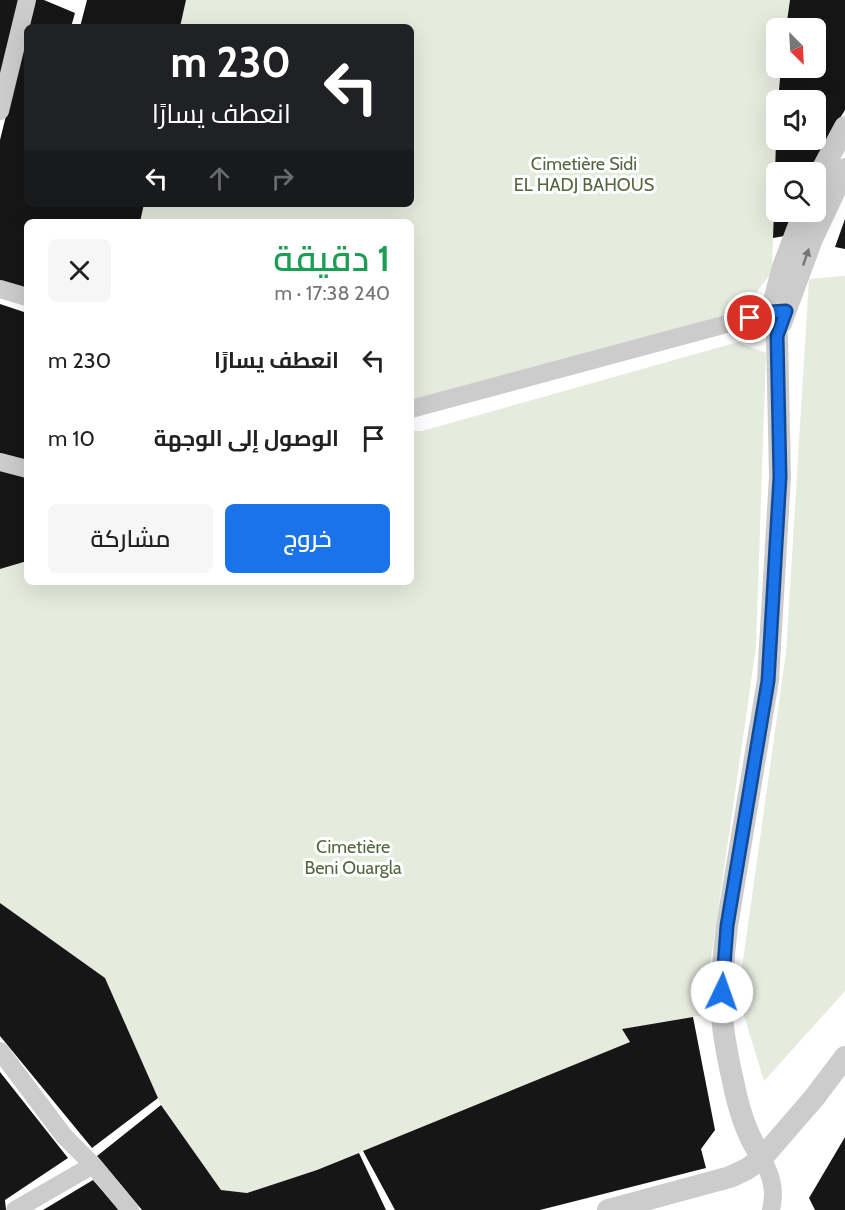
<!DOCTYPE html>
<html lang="ar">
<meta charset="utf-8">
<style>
body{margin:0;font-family:Cabin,Cairo,sans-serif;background:#f6f6f6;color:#222;direction:rtl;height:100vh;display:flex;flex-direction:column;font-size:22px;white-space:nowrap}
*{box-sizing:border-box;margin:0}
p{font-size:20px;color:#767676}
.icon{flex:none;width:33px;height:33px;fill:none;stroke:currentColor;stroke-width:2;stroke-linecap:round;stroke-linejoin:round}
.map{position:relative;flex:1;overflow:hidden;direction:ltr}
.details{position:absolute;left:24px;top:219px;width:390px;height:366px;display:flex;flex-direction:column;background:#fff;border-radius:9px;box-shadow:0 6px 24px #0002;direction:rtl}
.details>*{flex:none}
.hud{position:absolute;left:24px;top:24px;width:390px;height:183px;border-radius:9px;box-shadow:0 6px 24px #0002;direction:rtl;background:#202124;color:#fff;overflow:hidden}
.needle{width:39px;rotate:156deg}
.controls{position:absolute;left:766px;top:18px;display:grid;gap:12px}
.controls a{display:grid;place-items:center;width:60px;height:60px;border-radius:9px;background:#fff;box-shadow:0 6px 24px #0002;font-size:30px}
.pin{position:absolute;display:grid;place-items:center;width:51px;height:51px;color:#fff;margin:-26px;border:3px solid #fff;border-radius:50%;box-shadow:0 2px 6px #0007}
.me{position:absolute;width:66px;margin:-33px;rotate:3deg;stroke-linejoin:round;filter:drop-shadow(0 0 4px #0008)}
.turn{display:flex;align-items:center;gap:21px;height:126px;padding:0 24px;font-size:27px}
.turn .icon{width:78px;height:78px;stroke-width:2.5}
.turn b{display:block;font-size:42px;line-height:51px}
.lanes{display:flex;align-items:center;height:57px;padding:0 24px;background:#0003;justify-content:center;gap:30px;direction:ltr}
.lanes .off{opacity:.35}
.round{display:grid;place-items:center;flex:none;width:63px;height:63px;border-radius:9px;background:#f6f6f6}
.summary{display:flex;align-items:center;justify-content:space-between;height:102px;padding:0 24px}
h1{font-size:36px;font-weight:600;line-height:45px;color:#1e9e55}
.button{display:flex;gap:12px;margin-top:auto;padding:12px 24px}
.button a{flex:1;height:69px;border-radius:9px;background:#1a73e8;color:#fff;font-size:24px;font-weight:600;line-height:69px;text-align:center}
.button a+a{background:#f6f6f6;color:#222}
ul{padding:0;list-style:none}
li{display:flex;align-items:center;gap:18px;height:78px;padding:0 24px}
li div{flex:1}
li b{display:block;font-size:22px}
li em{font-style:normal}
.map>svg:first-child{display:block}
.green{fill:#e5ebdd}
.building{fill:#161616}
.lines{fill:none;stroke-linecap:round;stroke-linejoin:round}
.minor{stroke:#ccc;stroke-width:18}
.tertiary{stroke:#ccc;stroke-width:22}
.oneway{fill:#767676}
.route-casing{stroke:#114b97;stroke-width:15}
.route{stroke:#1a73e8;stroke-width:10}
.labels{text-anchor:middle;stroke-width:6;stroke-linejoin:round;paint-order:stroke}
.park-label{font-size:18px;fill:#53673f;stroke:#fff}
</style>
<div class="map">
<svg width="845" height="1210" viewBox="0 0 845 1210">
<rect width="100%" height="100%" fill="#fff"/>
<path class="green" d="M186,0H790L786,28H777V68H781L777,100L772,272L758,290L752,307L411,404V222H140L144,204H411V27H180Z
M845,276V991L764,1081L738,996L786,653L809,279Z
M738,342L766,353L756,647L703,1015L623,1029L630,1042L317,1170L247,1193L221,1190L161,1105L105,978L0,903V569L27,561V582H411V431H422Z"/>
<path class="building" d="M0,0H23L0,80Z
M35,0H44L75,13L71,27H28Z
M87,0H186L180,27H80Z
M790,0H845V110L832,131L813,172H775L776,140H816V100H778L781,68H816V28H786Z
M26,35L27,204H144L140,222H27V293L0,285V140Z
M775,180H777V212H796L784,236L773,238Z
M845,219V249L835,247Z
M0,304L27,313V465L0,457Z
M0,467L27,474V561L0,569Z
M0,903L105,978L158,1098L92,1148L0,1036Z
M693,1017L715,1130L701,1149L706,1168L540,1210H395L363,1151L630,1042L622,1029Z
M0,1072L68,1158L5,1200L6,1210H0Z
M161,1105L221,1190L247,1193L317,1170L359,1153L386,1210H142L97,1156Z
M845,1137V1210H815L809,1198Z
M93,1180L119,1210H43Z"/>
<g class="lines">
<path class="minor" d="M0,111L27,0
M0,289L27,297
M411,409L771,312H783
M0,462L27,469
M0,1051L64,1136L93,1165L130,1210
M762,1158C771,1175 776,1190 771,1210
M15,1210L93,1165"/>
<path class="tertiary" d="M816,181L845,127
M781,323L812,239L845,169
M762,1158C746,1134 739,1110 733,1081C728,1059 723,1036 722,1013C720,984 724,955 727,926L768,680L780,477L777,336L771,312L783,267L804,212
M608,1210L730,1177L747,1169L762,1158L814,1098L845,1057"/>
</g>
<defs><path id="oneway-solid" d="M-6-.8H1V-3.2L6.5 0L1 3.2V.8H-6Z" transform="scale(1.5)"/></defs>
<use class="oneway" href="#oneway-solid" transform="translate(806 257) rotate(-71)"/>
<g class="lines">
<g class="route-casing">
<path id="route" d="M722,992L727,926L768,681L780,477L777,336L786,311L771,312L750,318"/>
</g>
<use href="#route" class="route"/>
</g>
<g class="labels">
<g class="park-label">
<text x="584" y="170">Cimetière Sidi<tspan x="584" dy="21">EL HADJ BAHOUS</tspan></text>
<text x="353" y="853">Cimetière<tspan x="353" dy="21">Beni Ouargla</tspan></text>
</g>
</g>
</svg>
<div class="controls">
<a><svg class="needle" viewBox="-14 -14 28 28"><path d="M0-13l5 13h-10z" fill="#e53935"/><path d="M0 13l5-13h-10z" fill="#767676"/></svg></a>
<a><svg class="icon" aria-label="sound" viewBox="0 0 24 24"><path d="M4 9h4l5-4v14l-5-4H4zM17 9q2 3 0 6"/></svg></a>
<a><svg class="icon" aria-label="search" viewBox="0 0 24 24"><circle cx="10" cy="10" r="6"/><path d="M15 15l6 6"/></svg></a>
</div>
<div class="pin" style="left:750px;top:318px;background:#d93025"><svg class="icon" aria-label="arrive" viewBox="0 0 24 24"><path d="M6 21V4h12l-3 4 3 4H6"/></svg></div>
<svg class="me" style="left:722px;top:992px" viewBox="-20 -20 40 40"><circle r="19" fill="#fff"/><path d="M0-13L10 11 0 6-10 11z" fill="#1a73e8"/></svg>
<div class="hud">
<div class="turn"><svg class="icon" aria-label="left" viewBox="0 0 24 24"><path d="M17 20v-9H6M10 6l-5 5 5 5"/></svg><div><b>230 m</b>انعطف يسارًا</div></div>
<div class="lanes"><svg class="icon" aria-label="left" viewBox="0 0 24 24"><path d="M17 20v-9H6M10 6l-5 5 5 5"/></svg><svg class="icon off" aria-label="ahead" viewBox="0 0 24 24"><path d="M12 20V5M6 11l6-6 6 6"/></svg><svg class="icon off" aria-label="right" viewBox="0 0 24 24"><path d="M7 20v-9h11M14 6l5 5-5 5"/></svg></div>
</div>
<section class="details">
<div class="summary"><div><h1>1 دقيقة</h1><p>240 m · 17:38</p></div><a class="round"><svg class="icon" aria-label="close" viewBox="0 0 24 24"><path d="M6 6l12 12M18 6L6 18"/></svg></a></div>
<ul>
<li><svg class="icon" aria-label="left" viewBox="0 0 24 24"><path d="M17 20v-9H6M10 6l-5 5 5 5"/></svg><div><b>انعطف يسارًا</b></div><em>230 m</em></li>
<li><svg class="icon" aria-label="arrive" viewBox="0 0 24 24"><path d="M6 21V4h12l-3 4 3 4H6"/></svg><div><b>الوصول إلى الوجهة</b></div><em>10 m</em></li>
</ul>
<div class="button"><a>خروج</a><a>مشاركة</a></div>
</section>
</div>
